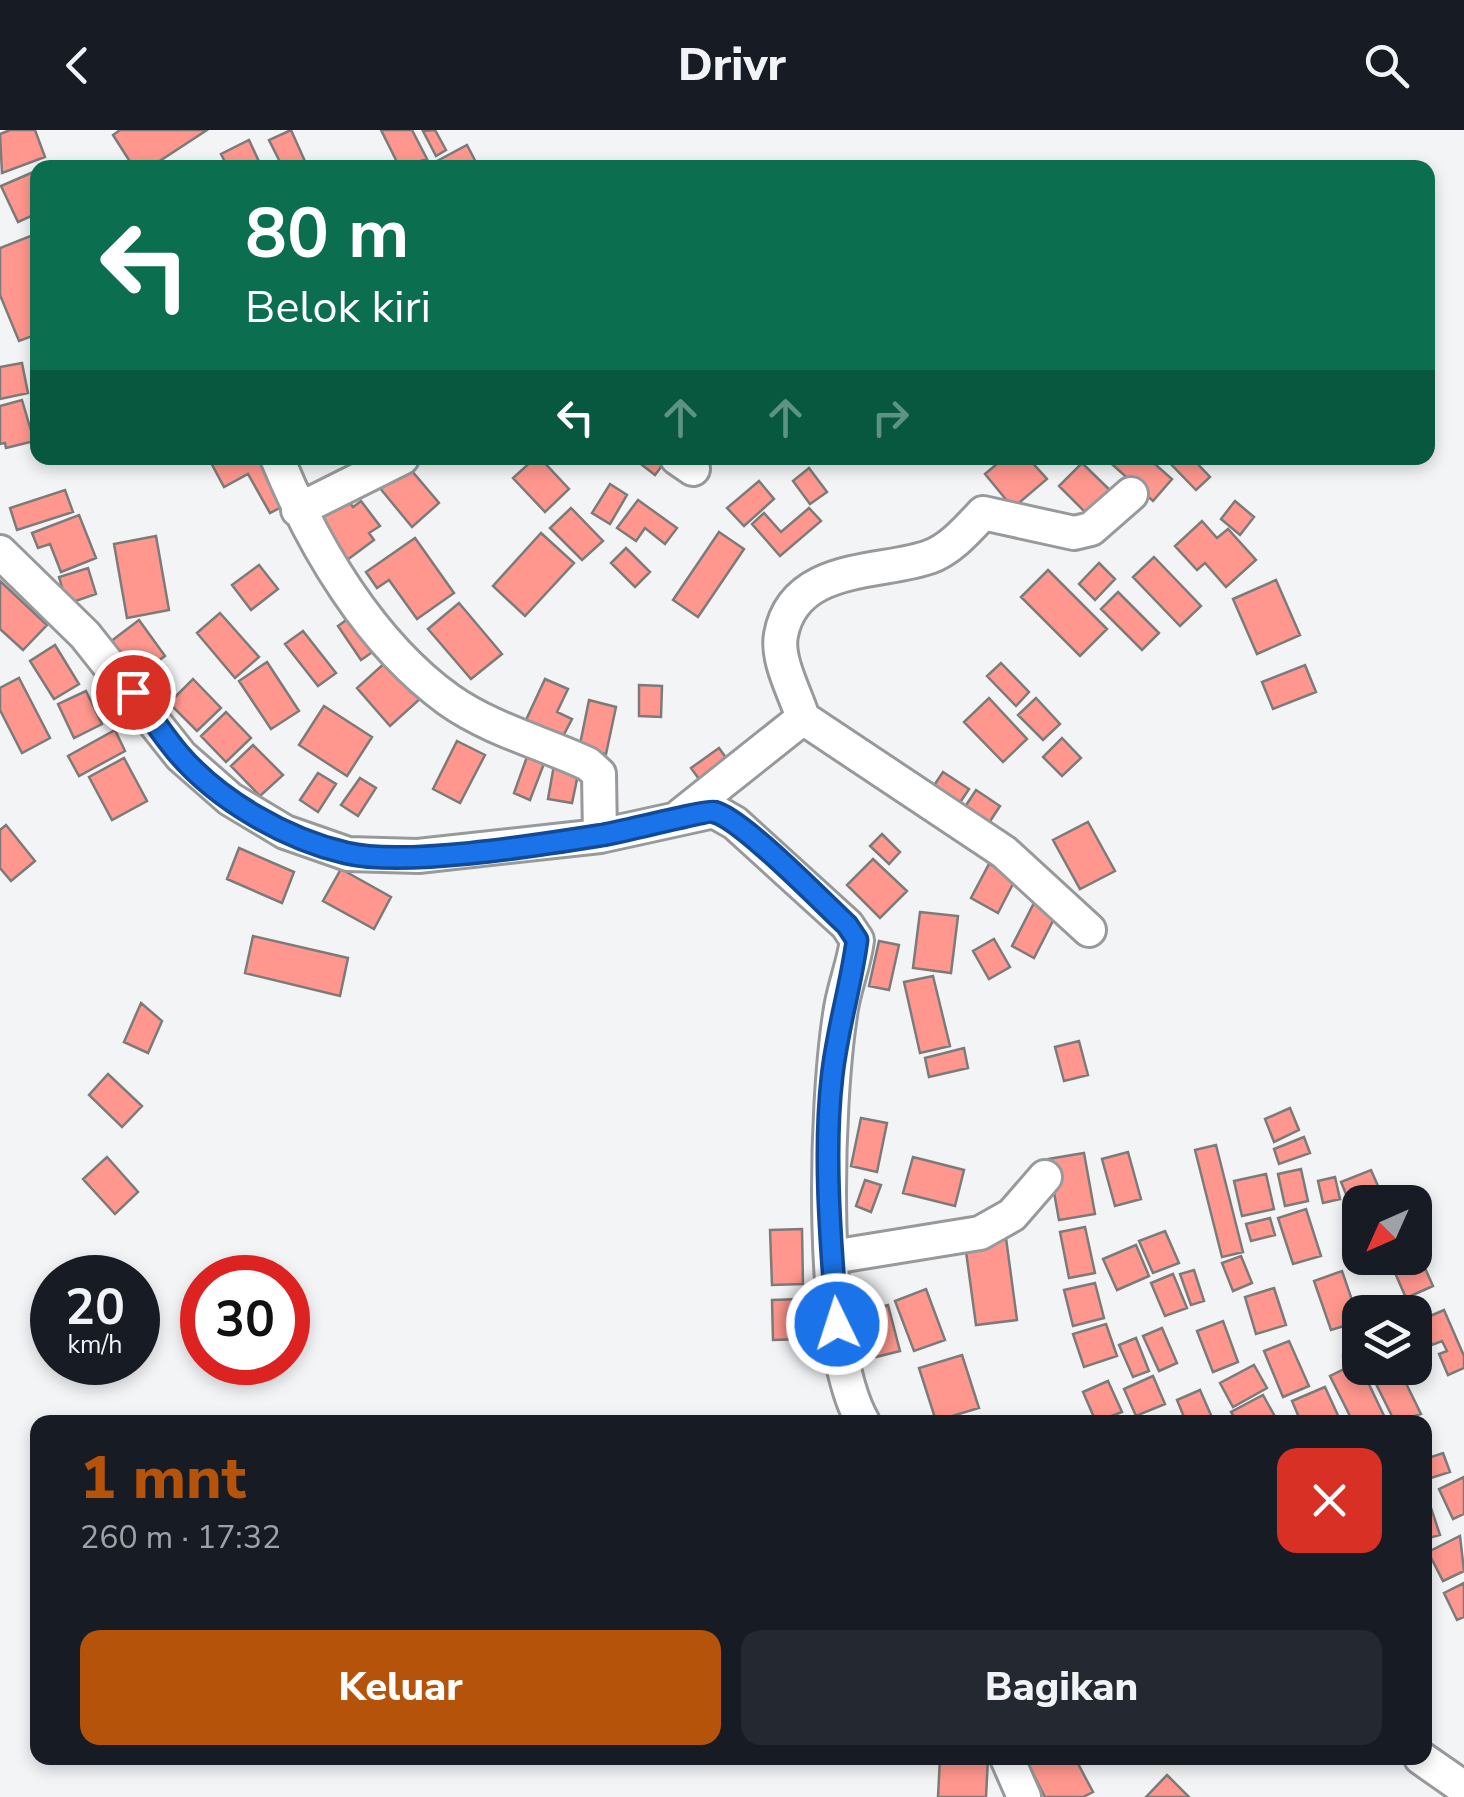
<!DOCTYPE html>
<html lang="id">
<meta charset="utf-8">
<style>
body{margin:0;font-family:"Nunito Sans",sans-serif;background:#242831;color:#f1f3f6;height:100vh;display:flex;flex-direction:column;font-size:38px;white-space:nowrap}
*{box-sizing:border-box;margin:0}
p{font-size:32px;color:#9ea1a6}
.icon{flex:none;width:55px;height:55px;fill:none;stroke:currentColor;stroke-width:2;stroke-linecap:round;stroke-linejoin:round}
.map{position:relative;flex:1;overflow:hidden}
.sheet{position:absolute;left:30px;top:1285px;width:1402px;height:350px;display:flex;flex-direction:column;background:#171b24;border-radius:20px;box-shadow:0 5px 15px #0003}
.sheet>*{flex:none}
.guide{position:absolute;left:30px;top:30px;width:1405px;height:305px;border-radius:20px;box-shadow:0 5px 15px #0003;background:#0b6e4f;color:#fff;overflow:hidden}
.needle{width:65px;rotate:225deg}
.buttons{position:absolute;left:1342px;top:1055px;display:grid;gap:20px}
.buttons a{display:grid;place-items:center;width:90px;height:90px;border-radius:20px;background:#171b24;box-shadow:0 5px 15px #0003;font-size:50px}
.speed{position:absolute;left:30px;top:1125px;display:flex;gap:20px;font-size:50px;font-weight:700;text-align:center}
.speed>*{display:grid;place-content:center;width:130px;height:130px;border-radius:50%;background:#171b24;box-shadow:0 5px 15px #0003;line-height:1}
.speed small{font-size:25px;font-weight:400}
.speed .limit{border:15px solid #d22;background:#fff;color:#111}
.pin{position:absolute;display:grid;place-items:center;width:85px;height:85px;color:#fff;margin:-42px;border:5px solid #fff;border-radius:50%;box-shadow:0 2px 10px #0007}
.me{position:absolute;width:110px;margin:-55px;rotate:356deg;stroke-linejoin:round;filter:drop-shadow(0 0 8px #0008)}
.turn{display:flex;align-items:center;gap:35px;height:210px;padding:0 50px;font-size:45px}
.turn .icon{width:130px;height:130px;stroke-width:2.5}
.turn b{display:block;font-size:70px;line-height:85px}
.lanes{display:flex;align-items:center;height:95px;padding:0 50px;background:#0003;justify-content:center;gap:50px;direction:ltr}
.lanes .off{opacity:.35}
.round{display:grid;place-items:center;flex:none;width:105px;height:105px;border-radius:20px;background:#242831}
.headline{display:flex;align-items:center;justify-content:space-between;height:170px;padding:0 50px}
h1{font-size:60px;font-weight:800;line-height:75px;color:#b45309}
.cta{display:flex;gap:20px;margin-top:auto;padding:20px 50px}
.cta a{flex:1;height:115px;border-radius:20px;background:#b45309;color:#fff;font-size:40px;font-weight:800;line-height:115px;text-align:center}
.cta a+a{background:#242831;color:#f1f3f6}
header{display:flex;justify-content:space-between;align-items:center;height:130px;padding:0 50px;background:#171b24;font-size:45px;font-weight:800}
.map>svg:first-child{display:block}
.building{fill:#ff978e;stroke:#7d7b7a;stroke-width:2.5}
.lines{fill:none;stroke-linecap:round;stroke-linejoin:round}
.street-casing{stroke:#98999b;stroke-width:38}
.street{stroke:#fff;stroke-width:32}
.route-casing{stroke:#114b97;stroke-width:25}
.route{stroke:#1a73e8;stroke-width:18}
</style>
<header><svg class="icon" aria-label="back" viewBox="0 0 24 24"><path d="M15 5l-7 7 7 7"/></svg>Drivr<svg class="icon" aria-label="search" viewBox="0 0 24 24"><circle cx="10" cy="10" r="6"/><path d="M15 15l6 6"/></svg></header>
<div class="map">
<svg width="1464" height="1667" viewBox="0 0 1464 1667">
<rect width="100%" height="100%" fill="#f3f4f6"/>
<path class="building" d="M10,0H35L45,27L2,43L0,4Z
M120,0H207L149,38H134L113,5Z
M291,0L308,38H283L269,10Z
M381,0H412L427,29L400,38Z
M435,0L446,20L436,26L423,1Z
M249,10L262,38H228L221,24Z
M467,15L479,38H424Z
M38,40V83L18,92L1,56Z
M38,103V204L19,211L0,165V118Z
M22,233L28,263L0,269V237Z
M22,270L34,311L6,318L5,313L0,314V276Z
M267,328L291,372L270,383L248,344L224,357L209,329Z
M535,328H540L569,359L545,382L513,348Z
M633,328H657L664,333L655,345Z
M1004,328H1028L1047,349L1013,378L985,344Z
M1105,328H1148L1172,349L1153,371Z
M1165,328H1192L1210,347L1196,360Z
M1082,333L1115,365L1091,388L1059,356Z
M406,334L439,373L412,397L379,357Z
M809,338L827,362L810,374L793,351Z
M759,351L774,369L744,396L727,378Z
M610,354L627,365L610,394L592,383Z
M65,360L73,382L17,400L10,378Z
M343,364L353,377L361,371L380,396L369,403L374,410L343,433L310,389Z
M638,370L677,398L665,414L645,398L636,411L617,398Z
M1235,371L1254,387L1240,405L1221,389Z
M571,378L603,411L582,430L550,398Z
M809,378L821,391L780,426L752,394L764,383L781,402Z
M79,385L96,428L61,442L50,414L38,418L32,403Z
M1202,391L1217,408L1228,399L1256,430L1226,457L1205,433L1197,440L1175,416Z
M719,402L744,419L698,487L673,470Z
M541,403L574,433L525,486L493,456Z
M156,406L169,480L127,488L114,414Z
M415,408L454,463L417,489L389,450L377,458L366,442Z
M626,418L650,442L635,457L611,433Z
M1154,427L1201,476L1180,496L1133,447Z
M1099,433L1115,449L1095,470L1079,454Z
M259,435L278,459L251,480L232,455Z
M88,438L96,464L67,474L59,447Z
M1048,440L1107,499L1080,526L1021,467Z
M1276,450L1300,505L1257,524L1233,469Z
M0,451L47,495L23,520L0,499Z
M1118,462L1159,503L1142,520L1101,479Z
M459,473L502,524L471,549L428,499Z
M357,482L381,516L361,530L338,496Z
M220,483L259,527L235,548L197,503Z
M139,490L165,526L136,547L110,512Z
M303,501L336,543L318,556L285,514Z
M55,515L79,554L54,569L30,531Z
M388,530L421,568L390,596L357,558Z
M267,532L299,581L271,599L239,551Z
M1001,533L1029,562L1016,576L987,546Z
M1305,535L1316,562L1273,579L1262,552Z
M19,548L50,608L22,623L0,580V558Z
M193,549L221,578L197,601L169,573Z
M545,549L568,559L557,582L572,589L562,608L526,590Z
M639,555L662,556L661,587L639,586Z
M86,561L102,594L74,608L58,574Z
M989,568L1027,609L1003,632L964,592Z
M1036,568L1060,594L1043,610L1018,585Z
M589,570L616,577L606,624L579,619Z
M324,576L372,607L347,646L299,615Z
M226,582L251,608L226,632L201,606Z
M115,600L125,621L79,646L68,626Z
M1062,608L1081,628L1062,646L1043,627Z
M457,611L485,625L460,673L433,659Z
M253,615L283,645L260,666L231,636Z
M719,618L732,636L704,656L691,638Z
M528,624L545,631L530,670L514,663Z
M124,628L147,671L112,690L89,647Z
M554,635L579,640L572,673L548,669Z
M943,642L969,659L957,677L931,660Z
M318,643L336,654L318,682L300,670Z
M360,648L376,658L358,686L341,675Z
M976,660L1000,676L985,699L961,683Z
M1088,692L1115,741L1080,759L1053,710Z
M6,695L35,731L11,751L0,738V700Z
M882,704L900,722L889,734L870,716Z
M239,718L294,742L282,773L227,749Z
M873,729L907,761L880,788L847,755Z
M989,734L1016,748L998,783L971,768Z
M341,739L391,767L374,799L323,771Z
M1036,769L1058,781L1034,828L1012,816Z
M920,782L958,786L951,843L913,838Z
M253,806L348,828L340,866L245,843Z
M994,809L1010,837L989,849L973,821Z
M879,811L899,815L889,860L869,856Z
M933,846L950,916L920,923L904,852Z
M141,873L162,891L148,923L124,912Z
M1079,911L1088,945L1064,951L1055,917Z
M964,918L968,938L929,947L925,928Z
M108,944L142,976L122,997L89,965Z
M1290,978L1299,1000L1274,1012L1265,989Z
M861,988L887,993L877,1042L851,1036Z
M1304,1007L1310,1023L1279,1034L1274,1019Z
M1216,1015L1243,1122L1222,1127L1195,1020Z
M1128,1022L1141,1069L1115,1076L1102,1029Z
M1084,1023L1095,1084L1059,1090L1048,1029Z
M107,1027L138,1062L115,1084L83,1049Z
M913,1027L964,1040L955,1076L903,1063Z
M1301,1039L1308,1071L1285,1076L1278,1044Z
M1371,1040L1385,1072H1360V1098L1341,1052Z
M1266,1044L1274,1079L1242,1086L1234,1051Z
M1335,1047L1340,1069L1323,1073L1318,1051Z
M865,1050L881,1055L871,1082L856,1076Z
M1306,1079L1321,1126L1293,1134L1278,1088Z
M1270,1088L1275,1105L1251,1111L1246,1094Z
M1085,1097L1095,1143L1069,1148L1060,1102Z
M802,1099L803,1154L772,1155L770,1100Z
M1165,1101L1179,1133L1153,1143L1139,1111Z
M1006,1108L1017,1190L976,1195L965,1114Z
M1136,1115L1149,1146L1117,1160L1103,1129Z
M1416,1118L1433,1156L1406,1168L1389,1129L1415,1128Z
M1241,1126L1252,1153L1233,1161L1222,1133Z
M1194,1140L1204,1171L1191,1175L1180,1144Z
M1342,1141L1353,1173L1371,1167L1377,1182H1360V1202L1357,1192L1331,1200L1314,1151Z
M1173,1144L1187,1178L1165,1186L1151,1153Z
M1095,1153L1104,1188L1073,1196L1064,1160Z
M1274,1158L1286,1195L1256,1204L1245,1167Z
M926,1159L945,1210L914,1221L895,1171Z
M801,1169L803,1209L773,1210L772,1170Z
M888,1175L900,1221L876,1227L863,1181Z
M1444,1180L1464,1226V1238L1448,1245L1439,1224L1447,1221L1442,1211L1432,1215L1421,1190Z
M1223,1191L1238,1232L1213,1242L1197,1201Z
M1106,1194L1117,1226L1084,1237L1073,1204Z
M1162,1198L1177,1233L1159,1241L1143,1206Z
M1136,1208L1149,1241L1133,1247L1119,1215Z
M1289,1211L1309,1256L1283,1267L1264,1221Z
M1353,1221L1387,1292H1353L1330,1246L1344,1239L1343,1226Z
M962,1225L979,1278L936,1291L919,1238Z
M1254,1235L1267,1258L1233,1277L1220,1253Z
M1368,1238H1407L1400,1241L1421,1284L1395,1292Z
M1153,1246L1165,1274L1136,1286L1124,1259Z
M1108,1251L1122,1282L1096,1292L1083,1262Z
M1325,1257L1341,1292H1301L1292,1271Z
M1200,1260L1214,1292H1186L1177,1270Z
M1263,1265L1278,1292H1237L1231,1282Z
M1443,1323L1450,1342L1431,1348L1425,1329Z
M1464,1347V1384L1453,1389L1439,1359Z
M1425,1360L1440,1405L1425,1409Z
M1460,1406L1464,1441L1443,1451L1428,1422Z
M1464,1453V1487L1457,1490L1444,1463Z
M940,1628H988L986,1667H938Z
M1025,1628H1075L1093,1662L1083,1667H1045Z
M1167,1645L1189,1667H1146Z"/>
<g class="lines">
<g class="street-casing">
<path id="street" d="M277,328C313,416 370,513 449,570C490,599 543,613 588,634L599,644L600,706
M677,328L693,339
M298,380L402,328
M0,422L85,505L181,626L230,669L285,702L348,724L418,726L600,706L714,681L735,693L847,795L857,810C854,835 843,859 840,885C826,976 818,1215 863,1292
M803,588L1004,722L1089,800
M681,685L803,588C796,565 776,530 781,505C794,433 882,444 929,427C950,420 968,399 983,383L1074,403L1091,399L1131,364
M832,1127L980,1103L1012,1085L1045,1047
M1007,1628L1024,1667
M1421,1628L1464,1658"/>
</g>
<use href="#street" class="street"/>
</g>
<g class="lines">
<g class="route-casing">
<path id="route" d="M133,562C148,582 162,604 178,623C219,671 286,709 346,723C405,737 540,715 603,705C621,702 708,680 714,682C741,688 822,772 847,795L857,810C851,856 837,900 832,947C823,1025 831,1116 837,1194"/>
</g>
<use href="#route" class="route"/>
</g>
</svg>
<div class="buttons">
<a><svg class="needle" viewBox="-14 -14 28 28"><path d="M0-13l5 13h-10z" fill="#e53935"/><path d="M0 13l5-13h-10z" fill="#9ea1a6"/></svg></a>
<a><svg class="icon" aria-label="layers" viewBox="0 0 24 24"><path d="M12 4l9 5-9 5-9-5zM3 14l9 5 9-5"/></svg></a>
</div>
<div class="speed"><div>20<small>km/h</small></div><div class="limit">30</div></div>
<div class="pin" style="left:133px;top:562px;background:#d93025"><svg class="icon" aria-label="arrive" viewBox="0 0 24 24"><path d="M6 21V4h12l-3 4 3 4H6"/></svg></div>
<svg class="me" style="left:837px;top:1194px" viewBox="-20 -20 40 40"><circle r="17" fill="#1a73e8" stroke="#fff" stroke-width="3"/><path d="M0-11L8 9 0 5-8 9z" fill="#fff"/></svg>
<div class="guide">
<div class="turn"><svg class="icon" aria-label="left" viewBox="0 0 24 24"><path d="M17 20v-9H6M10 6l-5 5 5 5"/></svg><div><b>80 m</b>Belok kiri</div></div>
<div class="lanes"><svg class="icon" aria-label="left" viewBox="0 0 24 24"><path d="M17 20v-9H6M10 6l-5 5 5 5"/></svg><svg class="icon off" aria-label="ahead" viewBox="0 0 24 24"><path d="M12 20V5M6 11l6-6 6 6"/></svg><svg class="icon off" aria-label="ahead" viewBox="0 0 24 24"><path d="M12 20V5M6 11l6-6 6 6"/></svg><svg class="icon off" aria-label="right" viewBox="0 0 24 24"><path d="M7 20v-9h11M14 6l5 5-5 5"/></svg></div>
</div>
<section class="sheet">
<div class="headline"><div><h1>1 mnt</h1><p>260 m · 17:32</p></div><a class="round" style="background:#d93025;color:#fff"><svg class="icon" aria-label="close" viewBox="0 0 24 24"><path d="M6 6l12 12M18 6L6 18"/></svg></a></div>
<div class="cta"><a>Keluar</a><a>Bagikan</a></div>
</section>
</div>
